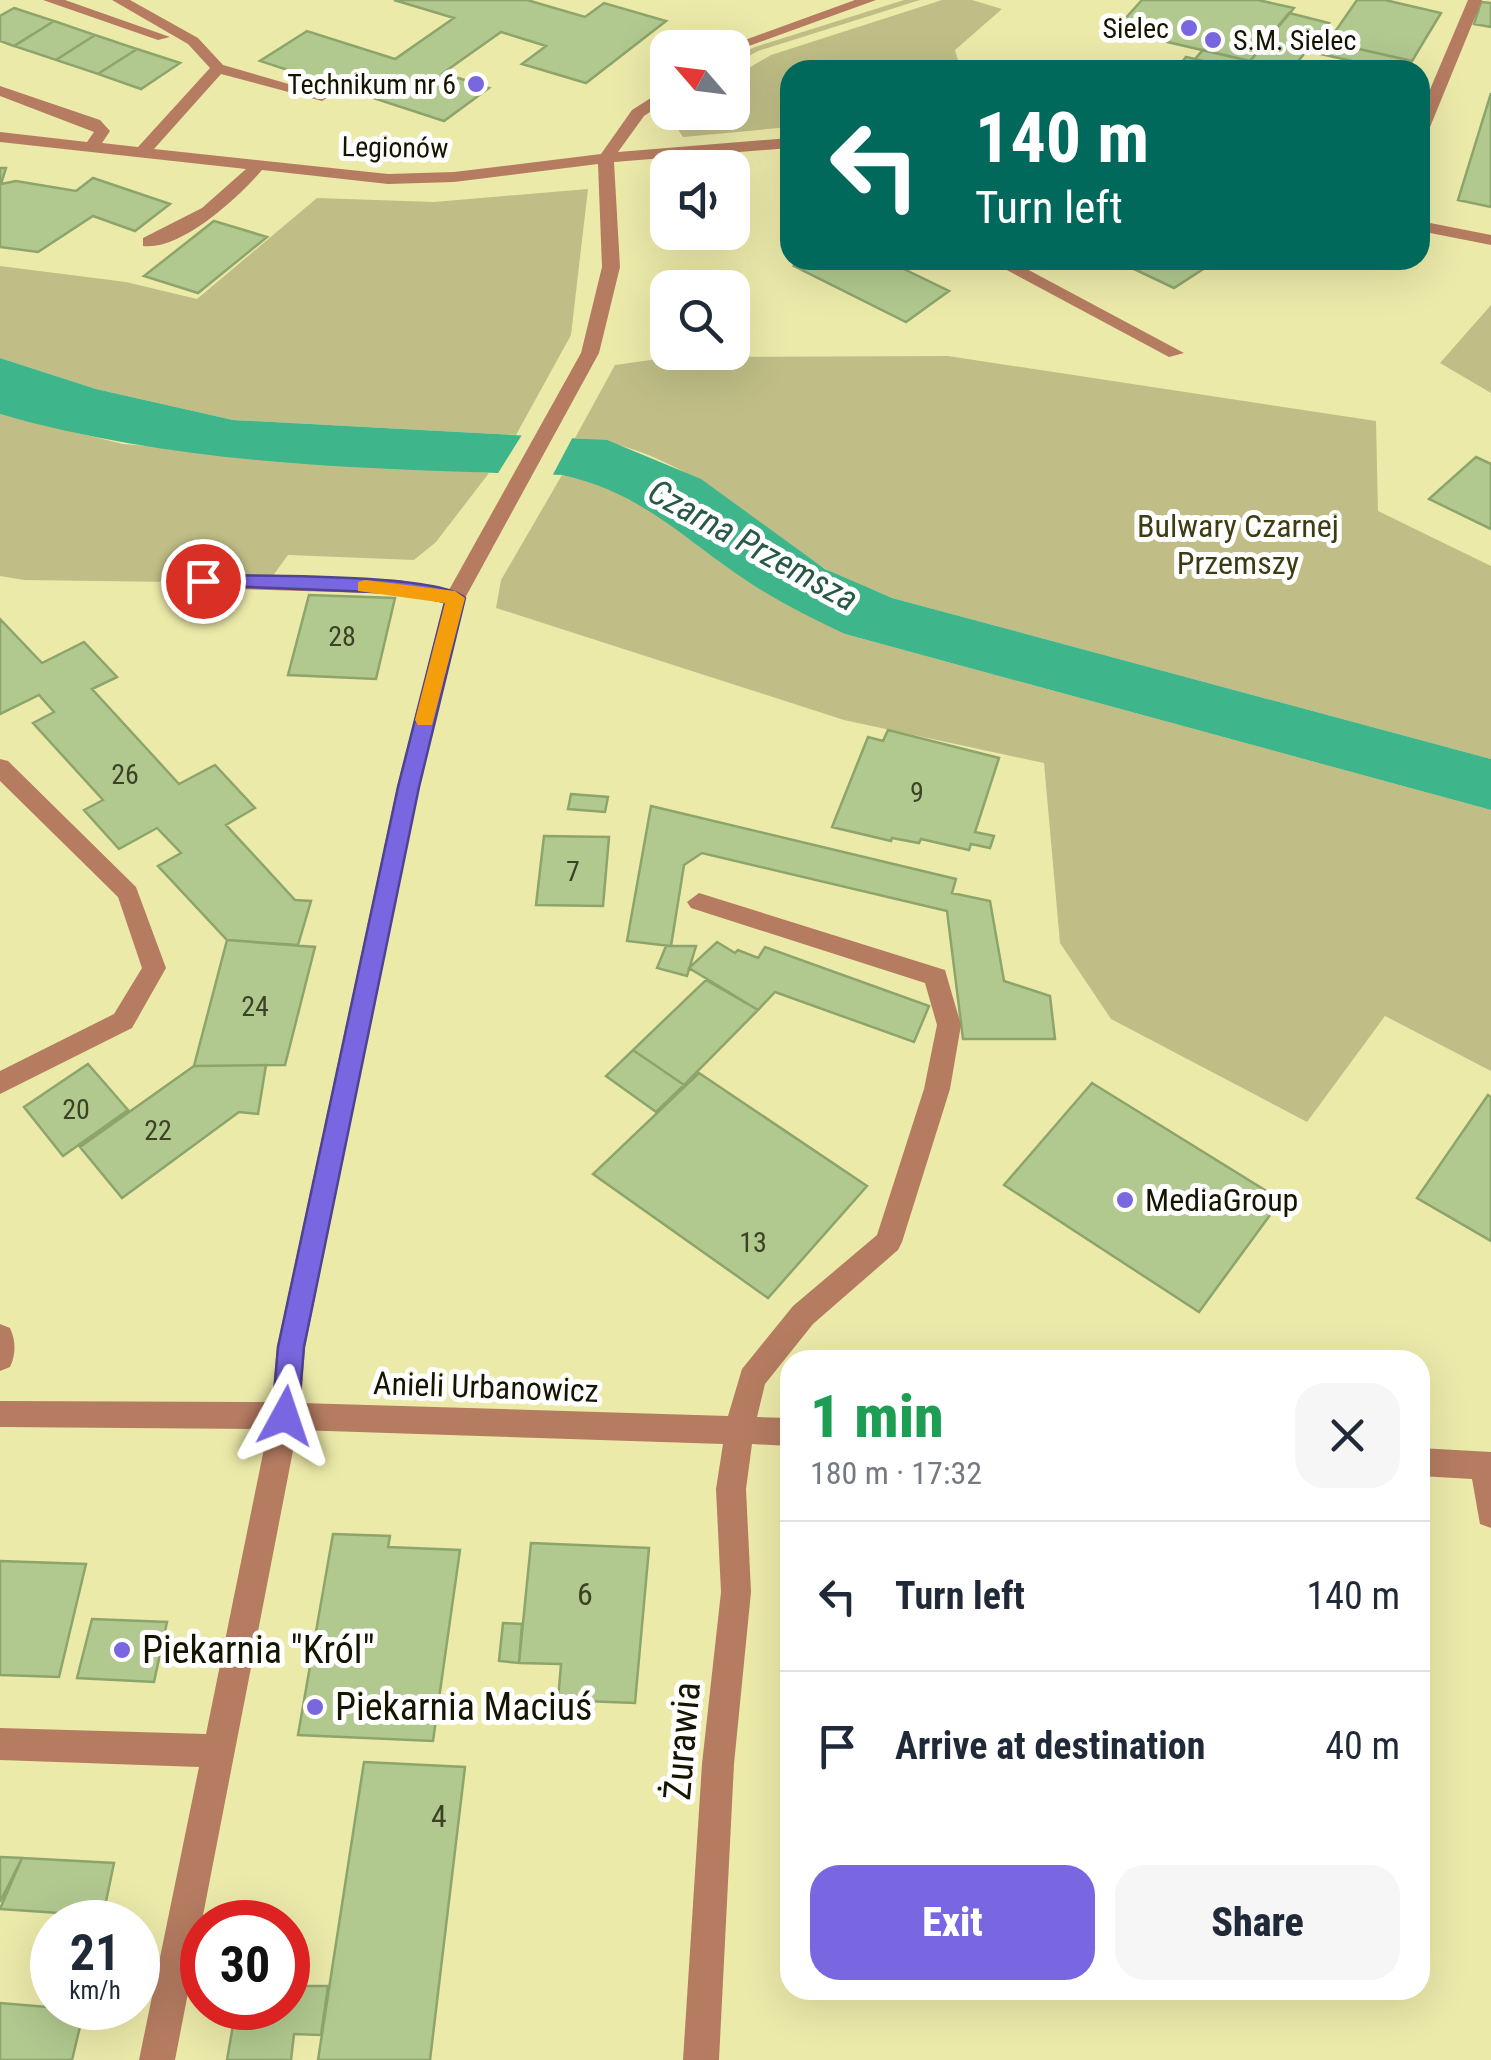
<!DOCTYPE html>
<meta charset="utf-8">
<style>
body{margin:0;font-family:"Roboto Condensed",sans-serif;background:#f6f6f7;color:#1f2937;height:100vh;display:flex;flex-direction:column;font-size:38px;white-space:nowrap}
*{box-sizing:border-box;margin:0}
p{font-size:32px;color:#747a83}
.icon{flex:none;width:55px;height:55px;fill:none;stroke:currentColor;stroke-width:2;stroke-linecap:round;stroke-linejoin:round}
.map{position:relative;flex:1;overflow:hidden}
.panel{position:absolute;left:780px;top:1350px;width:650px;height:650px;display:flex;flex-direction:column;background:#fff;border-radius:30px;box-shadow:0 10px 40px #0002}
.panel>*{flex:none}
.guide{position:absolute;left:780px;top:60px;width:650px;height:210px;border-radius:30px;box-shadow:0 10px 40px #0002;background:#00695c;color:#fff;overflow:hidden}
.needle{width:65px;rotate:298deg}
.fabs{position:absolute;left:650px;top:30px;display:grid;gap:20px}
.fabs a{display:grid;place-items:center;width:100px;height:100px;border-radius:20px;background:#fff;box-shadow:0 10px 40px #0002;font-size:50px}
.speed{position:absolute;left:30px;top:1900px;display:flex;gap:20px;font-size:50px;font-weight:700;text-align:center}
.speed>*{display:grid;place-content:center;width:130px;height:130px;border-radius:50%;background:#fff;box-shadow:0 10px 40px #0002;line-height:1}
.speed small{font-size:25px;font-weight:400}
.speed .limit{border:15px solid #d22;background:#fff;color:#111}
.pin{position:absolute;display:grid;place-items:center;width:85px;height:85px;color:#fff;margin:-42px;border:5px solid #fff;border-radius:50%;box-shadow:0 2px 10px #0007}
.me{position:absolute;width:110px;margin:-55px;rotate:5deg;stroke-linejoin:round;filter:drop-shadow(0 0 8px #0008)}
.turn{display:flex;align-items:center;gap:35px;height:210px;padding:0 30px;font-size:45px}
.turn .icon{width:130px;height:130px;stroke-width:2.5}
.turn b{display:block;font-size:70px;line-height:85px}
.round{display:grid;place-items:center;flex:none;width:105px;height:105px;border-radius:30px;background:#f6f6f7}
.head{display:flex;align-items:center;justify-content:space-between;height:170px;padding:0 30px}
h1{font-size:60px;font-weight:800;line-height:75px;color:#1e9e55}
.cta{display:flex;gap:20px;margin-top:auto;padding:20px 30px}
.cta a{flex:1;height:115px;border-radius:30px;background:#7967e2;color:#fff;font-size:40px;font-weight:800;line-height:115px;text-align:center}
.cta a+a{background:#f6f6f7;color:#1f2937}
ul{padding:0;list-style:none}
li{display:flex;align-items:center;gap:30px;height:150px;padding:0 30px;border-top:2px solid #e0e1e3}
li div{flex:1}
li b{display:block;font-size:38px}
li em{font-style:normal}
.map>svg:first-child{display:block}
.green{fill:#c0be86}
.water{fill:#3fb58c}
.pier{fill:#eceaa9}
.building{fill:#b1c98f;stroke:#8da46b;stroke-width:2.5}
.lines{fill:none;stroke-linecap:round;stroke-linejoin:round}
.minor{fill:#b57c61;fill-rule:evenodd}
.route{fill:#7967e2;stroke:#4f4393;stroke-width:2.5}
.slow{fill:#f59e0b}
.poi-dot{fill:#7967e2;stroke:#fff;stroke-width:4}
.labels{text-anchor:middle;stroke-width:10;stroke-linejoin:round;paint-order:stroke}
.far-poi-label{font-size:28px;fill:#161500;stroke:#fff;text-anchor:end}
.far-street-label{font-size:28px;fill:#161500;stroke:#fff}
.number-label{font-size:28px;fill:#3d4224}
.park-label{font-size:32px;fill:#3e3c12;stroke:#fff}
.poi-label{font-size:32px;fill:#161500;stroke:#fff;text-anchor:start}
.street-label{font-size:32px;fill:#161500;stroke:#fff}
.near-number-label{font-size:32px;fill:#3d4224}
.water-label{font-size:35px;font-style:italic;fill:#285846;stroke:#fff}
.near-poi-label{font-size:38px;fill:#161500;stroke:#fff;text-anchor:start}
.near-street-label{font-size:38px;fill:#161500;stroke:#fff}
</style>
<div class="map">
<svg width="1491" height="2060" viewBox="0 0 1491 2060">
<rect width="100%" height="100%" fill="#eceaa9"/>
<path class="green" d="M904,0H920L758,51L733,65V57L755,47Z
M942,0H972L1002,9L955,50L958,60L974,70H790V127L683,137L673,122L686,113L732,112L733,77L771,55Z
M588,189L571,335L516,435L233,420L96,389L0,358V266L126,282L197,299L317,198L434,202Z
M1491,305V393L1440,363Z
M948,356L1376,421L1378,511L1491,566V759L892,598C869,588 842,580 821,566C743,514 673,444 575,438L615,365L672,357Z
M0,414L123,444L489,473L436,542L414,560L288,555L264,588L173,582L24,580L0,576Z
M562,475L594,482L657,512L724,565L845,634L1491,810V1071L1385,1016L1307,1122L1111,1019L1060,943L1044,763L844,720L496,608L501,580Z"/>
<path class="water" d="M0,358L96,389L233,420L607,440L701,479L825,569L892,598L1491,759V810L845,634C802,614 762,593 724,565C669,525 631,490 562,475C373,469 184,467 0,414Z"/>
<path class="pier" d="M525,430L575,433L550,480L495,478Z"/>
<path class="building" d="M394,0H527L585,17L604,3L666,21L586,83L522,64L546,46L501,32L443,73L489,88L444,121L260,61L307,31L395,59L454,18Z
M1142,0H1258L1294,8L1250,61L1115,30Z
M1357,0H1385L1441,13L1412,61L1328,42Z
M1481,2L1491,3V27L1474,24Z
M14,8L54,21L14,46L0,41V16Z
M1289,13L1329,23L1291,70L1250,61Z
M54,21L95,35L56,60L14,46Z
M95,35L137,49L98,74L56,60Z
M1316,39L1328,42L1412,61L1404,70H1392L1307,51Z
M137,49L180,63L141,89L98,74Z
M1203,50L1250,61L1289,70H1238L1195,59Z
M1186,57L1195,59L1238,70H1176Z
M1491,93V207L1458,200Z
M0,168H6L1,184L16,181L76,191L93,178L170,204L135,231L93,216L38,252L0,247Z
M214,221L267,237L198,293L144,276Z
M802,260H885L949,291L906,322L794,266Z
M1115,260H1209L1214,262L1174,288Z
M1476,457L1491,464V529L1429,499Z
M309,595L395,598L376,679L288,675Z
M0,619L42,663L84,642L117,677L92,689L179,784L215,765L255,808L226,825L295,900L311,901L298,945L227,940L158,866L181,853L157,828L119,849L84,810L103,800L33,723L54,712L39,695L0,714Z
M888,730L999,758L975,832L994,836L990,848L971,844L969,850L921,839L919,843L892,838L891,841L832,827L868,737L883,741Z
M571,794L608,797L605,812L568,809Z
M651,806L956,879L952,893L990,901L1004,981L1050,996L1055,1039H963L947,911L702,853L684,865L671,946L627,941Z
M544,836L609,837L603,906L536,905Z
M227,940L315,947L285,1065L194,1066Z
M717,942L735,953L738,950L758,958L765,947L929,1006L914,1042L775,992L758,1010L689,968Z
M666,946H696L687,976L657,968Z
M706,980L758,1010L684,1085L633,1050Z
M633,1050L684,1085L656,1112L606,1076Z
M88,1064L128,1110L63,1156L24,1107Z
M266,1065L258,1114L239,1112L122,1198L80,1147L194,1066Z
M699,1073L867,1186L768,1298L593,1174Z
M1092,1083L1281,1200L1199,1312L1004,1185Z
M1488,1095L1491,1097V1241L1417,1198Z
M333,1534L390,1536L388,1547L460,1550L433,1741L298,1735Z
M531,1543L649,1548L635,1703L558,1700L561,1664L519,1663Z
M0,1561L86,1564L59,1677L0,1675Z
M92,1619L167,1622L154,1682L77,1678Z
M503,1623L522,1624L519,1663L499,1661Z
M364,1762L465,1767L430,2060H318Z
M0,1857L22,1858L0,1902Z
M22,1858L114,1863L103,1916L0,1909Z
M288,1964H305L302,1986H328L321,2035L294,2034L291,2060H227L236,2008H288Z
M0,2003L84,2010L72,2060H0Z"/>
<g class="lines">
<path class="minor" d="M43,0H65L170,37L158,40Z
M112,0H130L198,38L223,65L330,96L322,101L221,74L154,149L388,174L454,172L601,154L632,110L668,87V100L644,116L618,152L790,138V148L614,162L620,267L599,353L465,598L419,787L305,1347L301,1403L728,1416L742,1369L793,1306L877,1235L924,1089L937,1025L925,983L691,908L687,902L699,893L945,970L961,1025L950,1089L902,1242L898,1250L813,1324L765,1384L757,1417L790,1418V1446L752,1444L746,1489L751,1592L734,1764L719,2060H683L702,1764L721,1592L716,1489L723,1444L297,1430L175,2060H139L199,1767L0,1760V1728L206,1734L268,1429L0,1427V1401L272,1402L277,1347L397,787L444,603L400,594L203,588L193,581L203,574L400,580L449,590L581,353L602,267L598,164L454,182L388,184L262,170C239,197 181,251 143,246V238L202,208L246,169L0,142V132L87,142L94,132L0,96V86L100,120L110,131L102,143L138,147L210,68L188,44Z
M855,0H876L735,51L723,48Z
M1468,0H1482L1428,132L1420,137V113Z
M1143,61L1151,66L1148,70H1131Z
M1420,221L1491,235V245L1420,231Z
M988,260H1010L1184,353L1169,357Z
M0,759L8,761L136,887L166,968L132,1028L0,1094V1071L114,1014L142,968L118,897L0,781Z
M0,1324L10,1328C16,1341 16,1354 10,1367L0,1371Z
M1420,1448L1491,1452V1528L1480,1524L1472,1479L1420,1476Z"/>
</g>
<path class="route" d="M203,575C248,576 439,573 465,598L419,787L304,1347L298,1416L294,1425L285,1429L276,1425L272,1416L278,1347L398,787L445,602L400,593L197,585V577Z"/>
<path class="slow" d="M365,580L455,591L465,598L432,725H418L415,720L445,603L358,591V582Z"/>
<g class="poi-dot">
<circle cx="1189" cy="28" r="10"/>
<circle cx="1213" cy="40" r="10"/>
<circle cx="476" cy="84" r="10"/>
<circle cx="1125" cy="1200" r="10"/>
<circle cx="122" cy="1650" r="10"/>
<circle cx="315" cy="1707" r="10"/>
</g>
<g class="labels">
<g class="far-poi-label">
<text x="1169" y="38">Sielec</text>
<text x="1233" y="50" text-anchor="start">S.M. Sielec</text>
<text x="456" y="94">Technikum nr 6</text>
</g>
<g class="far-street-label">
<text transform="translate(395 147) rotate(1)" y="10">Legionów</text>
</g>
<g class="number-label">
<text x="342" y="646">28</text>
<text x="125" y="784">26</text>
<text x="917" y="802">9</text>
<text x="573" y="881">7</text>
<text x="255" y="1016">24</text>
<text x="76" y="1119">20</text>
<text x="158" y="1140">22</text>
<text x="753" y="1252">13</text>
</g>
<g class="park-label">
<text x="1238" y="537">Bulwary Czarnej<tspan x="1238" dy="37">Przemszy</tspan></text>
</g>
<g class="poi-label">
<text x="1145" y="1211">MediaGroup</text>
</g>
<g class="street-label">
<text transform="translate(486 1387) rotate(2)" y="11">Anieli Urbanowicz</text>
</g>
<g class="near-number-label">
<text x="585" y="1605">6</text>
<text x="439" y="1827">4</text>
</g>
<g class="water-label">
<text transform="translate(753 545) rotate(29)" y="12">Czarna Przemsza</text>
</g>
<g class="near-poi-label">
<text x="142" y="1663">Piekarnia "Król"</text>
<text x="335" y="1720">Piekarnia Maciuś</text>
</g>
<g class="near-street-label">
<text transform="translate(682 1741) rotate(-85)" y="13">Żurawia</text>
</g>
</g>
</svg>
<div class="fabs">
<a><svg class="needle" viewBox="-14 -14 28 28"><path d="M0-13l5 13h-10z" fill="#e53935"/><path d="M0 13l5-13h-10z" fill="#747a83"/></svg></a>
<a><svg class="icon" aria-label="sound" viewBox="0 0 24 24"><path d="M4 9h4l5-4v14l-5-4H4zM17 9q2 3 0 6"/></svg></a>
<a><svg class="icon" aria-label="search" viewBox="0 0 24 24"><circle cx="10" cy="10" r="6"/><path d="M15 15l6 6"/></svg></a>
</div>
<div class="speed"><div>21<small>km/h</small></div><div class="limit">30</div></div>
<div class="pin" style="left:203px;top:581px;background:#d93025"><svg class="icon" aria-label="arrive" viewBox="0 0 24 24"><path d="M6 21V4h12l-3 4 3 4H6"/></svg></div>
<svg class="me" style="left:285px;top:1416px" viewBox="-20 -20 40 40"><path d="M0-17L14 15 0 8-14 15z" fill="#7967e2" stroke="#fff" stroke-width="4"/></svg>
<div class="guide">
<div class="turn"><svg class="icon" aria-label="left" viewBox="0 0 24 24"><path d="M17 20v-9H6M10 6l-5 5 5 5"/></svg><div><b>140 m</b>Turn left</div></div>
</div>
<section class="panel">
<div class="head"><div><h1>1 min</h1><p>180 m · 17:32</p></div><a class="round"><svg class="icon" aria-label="close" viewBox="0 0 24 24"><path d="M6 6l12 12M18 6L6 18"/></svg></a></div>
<ul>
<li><svg class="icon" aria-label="left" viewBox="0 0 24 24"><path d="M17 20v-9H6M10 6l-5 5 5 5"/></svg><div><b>Turn left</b></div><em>140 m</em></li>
<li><svg class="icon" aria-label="arrive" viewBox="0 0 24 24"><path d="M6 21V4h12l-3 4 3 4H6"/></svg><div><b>Arrive at destination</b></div><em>40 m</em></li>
</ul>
<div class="cta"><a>Exit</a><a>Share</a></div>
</section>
</div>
